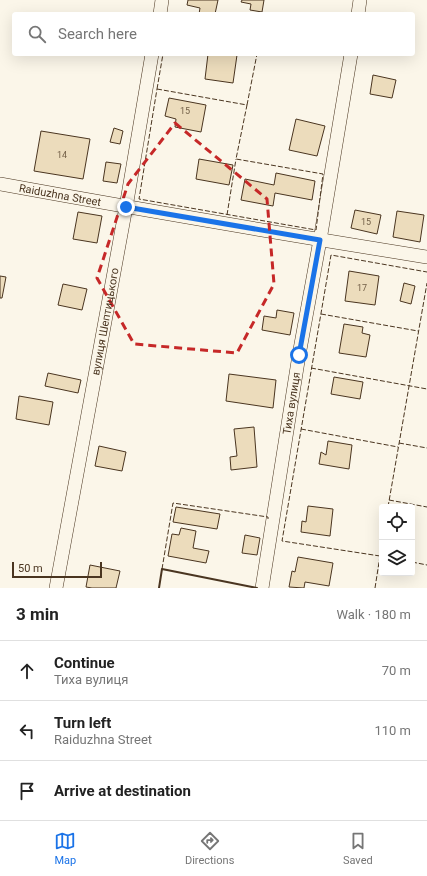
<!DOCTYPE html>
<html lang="en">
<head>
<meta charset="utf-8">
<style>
	:root { --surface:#fff; --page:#f2f2f2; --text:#222; --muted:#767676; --line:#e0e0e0; --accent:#1a73e8 }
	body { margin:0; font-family:Roboto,sans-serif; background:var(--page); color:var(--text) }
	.controls { position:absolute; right:12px; bottom:12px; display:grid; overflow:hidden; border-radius:4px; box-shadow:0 4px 16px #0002 }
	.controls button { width:36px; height:36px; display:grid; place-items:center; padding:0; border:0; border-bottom:1px solid var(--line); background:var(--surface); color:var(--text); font:20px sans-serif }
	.scale { position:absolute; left:12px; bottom:10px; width:90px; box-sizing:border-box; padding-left:4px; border:2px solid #4a3520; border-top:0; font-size:11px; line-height:14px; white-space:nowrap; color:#4a3520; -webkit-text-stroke:3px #fbf6e9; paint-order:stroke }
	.stop { position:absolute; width:12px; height:12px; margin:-9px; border:3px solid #1a73e8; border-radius:50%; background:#fff }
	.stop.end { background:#1a73e8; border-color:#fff; box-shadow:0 1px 4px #0008 }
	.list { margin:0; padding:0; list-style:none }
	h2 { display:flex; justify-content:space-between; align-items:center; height:52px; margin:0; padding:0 16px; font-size:17px }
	h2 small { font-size:13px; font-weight:400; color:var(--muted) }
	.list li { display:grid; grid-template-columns:26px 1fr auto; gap:12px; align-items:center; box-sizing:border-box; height:60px; padding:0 16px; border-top:1px solid var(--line) }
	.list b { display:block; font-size:15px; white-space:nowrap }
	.list p { margin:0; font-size:13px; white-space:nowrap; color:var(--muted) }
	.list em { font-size:13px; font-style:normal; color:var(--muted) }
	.icon { flex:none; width:22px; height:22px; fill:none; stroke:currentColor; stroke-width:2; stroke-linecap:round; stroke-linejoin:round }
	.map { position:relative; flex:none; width:427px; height:588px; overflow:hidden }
	.search { position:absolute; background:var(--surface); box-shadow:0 4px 16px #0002; left:12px; right:12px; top:12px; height:44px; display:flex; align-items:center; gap:10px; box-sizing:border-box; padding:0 14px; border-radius:4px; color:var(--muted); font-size:15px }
	.sheet { height:232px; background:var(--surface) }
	nav { display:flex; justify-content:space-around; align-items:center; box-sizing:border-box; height:56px; border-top:1px solid var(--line); background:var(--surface); font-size:11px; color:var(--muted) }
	nav a { display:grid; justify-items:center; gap:2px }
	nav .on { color:var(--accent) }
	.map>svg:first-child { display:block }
	.building { fill:#ecdcbc; stroke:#4a3520 }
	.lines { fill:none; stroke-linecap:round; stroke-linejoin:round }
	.minor-casing { stroke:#4a3520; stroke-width:14 }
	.minor { stroke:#fbf6e9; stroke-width:13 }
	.fence { stroke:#4a3520; stroke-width:1; stroke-dasharray:5 2; stroke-linecap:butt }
	.wall { stroke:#4a3520; stroke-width:2 }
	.route { stroke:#1a73e8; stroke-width:5 }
	.marked { fill:none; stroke:#c62828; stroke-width:3; stroke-dasharray:8 5; stroke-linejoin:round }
	.labels { text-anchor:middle; stroke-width:3; stroke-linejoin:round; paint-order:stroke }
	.number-label { font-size:9px; fill:#725f47 }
	.street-label { font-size:11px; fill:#4a3520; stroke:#fbf6e9 }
</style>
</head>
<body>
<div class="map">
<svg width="427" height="588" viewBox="0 0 427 588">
	<rect width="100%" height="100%" fill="#fbf6e9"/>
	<g class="building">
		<polygon points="188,0 218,0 215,14 199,14 200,8 187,5"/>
		<polygon points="242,0 264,0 262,12 250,10 251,4 241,2"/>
		<polygon points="208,54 228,54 237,55 233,83 205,79"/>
		<polygon points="373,75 396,80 392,98 370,94"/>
		<polygon points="169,98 206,105 201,132 175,127 176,119 165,116"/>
		<polygon points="296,119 325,126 317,156 289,150"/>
		<polygon points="114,128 123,131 120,144 110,142"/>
		<polygon points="41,131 90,139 83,179 34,171"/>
		<polygon points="199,159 233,165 229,185 196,179"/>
		<polygon points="106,162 121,164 117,183 103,181"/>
		<polygon points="276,173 315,181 312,200 275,193 273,206 241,200 245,179 274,185"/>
		<polygon points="355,210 381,215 377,234 351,228"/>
		<polygon points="397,211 424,215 420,242 393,237"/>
		<polygon points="78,212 102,216 97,243 73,239"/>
		<polygon points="349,271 379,276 375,305 345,301"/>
		<polygon points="0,276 6,277 2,298 0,298"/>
		<polygon points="404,283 415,286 411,304 400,301"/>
		<polygon points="63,284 87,289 82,310 58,305"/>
		<polygon points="277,310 294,313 290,335 262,330 264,316 276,318"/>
		<polygon points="344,324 363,327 362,333 370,335 366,357 339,353"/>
		<polygon points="48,373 81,380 78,393 45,386"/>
		<polygon points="229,374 276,380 273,408 226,401"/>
		<polygon points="334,377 363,382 360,399 331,394"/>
		<polygon points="19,396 53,402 49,425 16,419"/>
		<polygon points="254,427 257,467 231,470 230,457 237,456 234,429"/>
		<polygon points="328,441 352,445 349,469 319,464 321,452 326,455"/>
		<polygon points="99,446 126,452 122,471 95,466"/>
		<polygon points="308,506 333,509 330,536 301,532 302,521 306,522"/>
		<polygon points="176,507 220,514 217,529 173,522"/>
		<polygon points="181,528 196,531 193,548 209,551 206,563 168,556 172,534 179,535"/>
		<polygon points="245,535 260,538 257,555 242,553"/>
		<polygon points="298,557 333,563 329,586 305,582 304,588 289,587 292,571 295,572"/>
		<polygon points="90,565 120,571 116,588 92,588 86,587"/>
	</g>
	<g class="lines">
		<defs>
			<g id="minor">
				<polyline points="160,14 162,0"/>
				<polyline points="358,14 360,0"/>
				<path id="s1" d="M0,184C142,210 284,234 427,257"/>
				<path id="s2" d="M56,588L126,207L152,54"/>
				<path id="s3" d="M262,588L299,355L320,240L351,54"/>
			</g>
		</defs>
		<use href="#minor" class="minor-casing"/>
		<use href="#minor" class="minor"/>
		<g class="fence">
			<polygon points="157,89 247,105 236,159 323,174 316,230 139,199"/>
			<polyline points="157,89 163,54"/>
			<polyline points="247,105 257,54"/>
			<polyline points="227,215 236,159"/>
			<polyline points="321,314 418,331"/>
			<polyline points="311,368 427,389"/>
			<polyline points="301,429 398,447"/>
			<polyline points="399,443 427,448"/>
			<polyline points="389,500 427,507"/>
			<polyline points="388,507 427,283"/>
			<polyline points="382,542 380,556 282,541 331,255 427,272"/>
			<polyline points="412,562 427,565"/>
			<polyline points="162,569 173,503 268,517 268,519"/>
			<polyline points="375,588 380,556 382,556"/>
		</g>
		<polyline class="wall" points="159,588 162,569 257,588"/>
	</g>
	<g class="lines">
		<polyline class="route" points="126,207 320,240 299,355"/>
	</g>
	<path class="marked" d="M175,123L267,199L274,284L237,353L134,344L97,278L128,184Z"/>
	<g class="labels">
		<g class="number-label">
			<text x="185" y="114">15</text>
			<text x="62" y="158">14</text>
			<text x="366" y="225">15</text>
			<text x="362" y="291">17</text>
		</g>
		<g class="street-label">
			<text dy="4" stroke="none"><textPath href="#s1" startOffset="61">Raiduzhna Street</textPath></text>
			<text dy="4" stroke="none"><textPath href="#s2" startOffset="271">вулиця Шептицького</textPath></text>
			<text dy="4" stroke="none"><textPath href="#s3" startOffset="187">Тиха вулиця</textPath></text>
		</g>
	</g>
</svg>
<div class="controls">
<button><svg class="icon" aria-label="locate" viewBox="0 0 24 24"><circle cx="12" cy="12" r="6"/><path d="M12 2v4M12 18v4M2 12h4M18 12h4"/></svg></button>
<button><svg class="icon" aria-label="layers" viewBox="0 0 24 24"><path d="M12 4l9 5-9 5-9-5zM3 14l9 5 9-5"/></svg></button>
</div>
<div class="scale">50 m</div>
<div class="stop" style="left:299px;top:355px"></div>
<div class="stop end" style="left:126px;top:207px"></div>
<div class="search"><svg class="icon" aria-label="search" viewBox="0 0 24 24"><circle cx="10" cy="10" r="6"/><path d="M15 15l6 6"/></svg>Search here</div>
</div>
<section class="sheet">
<h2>3 min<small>Walk · 180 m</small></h2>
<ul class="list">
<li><svg class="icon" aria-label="ahead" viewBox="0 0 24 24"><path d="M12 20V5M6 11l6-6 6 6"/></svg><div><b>Continue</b><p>Тиха вулиця</p></div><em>70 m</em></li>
<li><svg class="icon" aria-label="left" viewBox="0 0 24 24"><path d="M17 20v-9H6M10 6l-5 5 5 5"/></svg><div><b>Turn left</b><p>Raiduzhna Street</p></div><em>110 m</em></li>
<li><svg class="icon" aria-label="arrive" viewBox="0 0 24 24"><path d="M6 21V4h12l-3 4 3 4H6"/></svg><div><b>Arrive at destination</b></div></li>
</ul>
</section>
<nav>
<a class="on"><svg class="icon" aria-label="map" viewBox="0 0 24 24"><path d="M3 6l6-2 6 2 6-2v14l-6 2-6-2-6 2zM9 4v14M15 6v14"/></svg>Map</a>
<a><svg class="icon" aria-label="directions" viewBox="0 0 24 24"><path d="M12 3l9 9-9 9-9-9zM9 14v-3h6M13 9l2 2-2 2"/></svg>Directions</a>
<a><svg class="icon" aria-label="saved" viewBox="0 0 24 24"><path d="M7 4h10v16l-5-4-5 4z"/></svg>Saved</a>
</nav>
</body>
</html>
